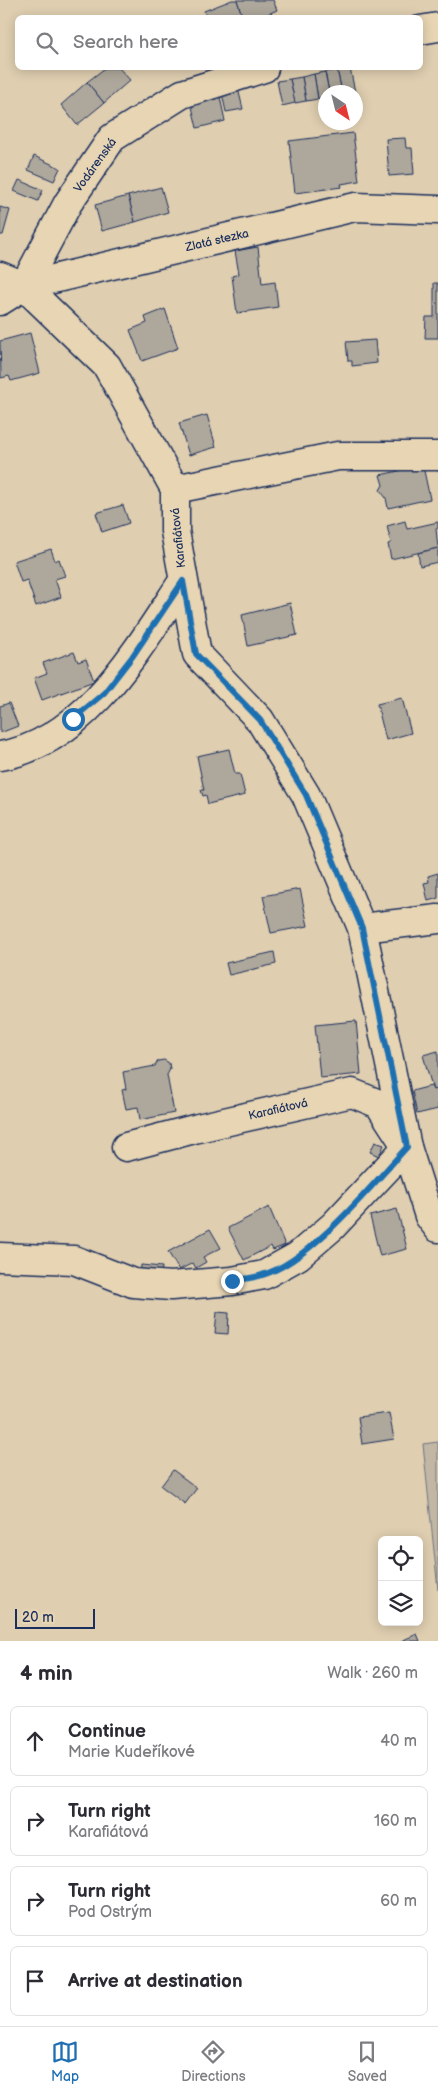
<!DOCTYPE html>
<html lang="en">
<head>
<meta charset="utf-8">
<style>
	:root { --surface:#fff; --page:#f7f7f7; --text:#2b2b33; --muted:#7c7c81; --line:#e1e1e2; --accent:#1f6fb2 }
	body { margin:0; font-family:"Balsamiq Sans",sans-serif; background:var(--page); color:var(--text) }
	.controls { position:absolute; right:15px; bottom:15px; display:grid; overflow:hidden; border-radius:8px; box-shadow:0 2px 12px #0003 }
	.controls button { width:45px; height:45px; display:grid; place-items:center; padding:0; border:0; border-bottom:1px solid var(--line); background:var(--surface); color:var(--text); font:25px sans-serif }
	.compass { position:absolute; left:318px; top:85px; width:45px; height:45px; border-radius:50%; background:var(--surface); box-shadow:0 2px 12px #0003; rotate:145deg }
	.scale { position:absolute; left:15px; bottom:12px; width:80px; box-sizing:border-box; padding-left:5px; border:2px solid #1b2f5e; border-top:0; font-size:14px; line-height:18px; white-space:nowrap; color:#1b2f5e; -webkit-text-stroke:4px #e7d5b3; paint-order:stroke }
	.stop { position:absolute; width:15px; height:15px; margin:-11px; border:4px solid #1f6fb2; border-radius:50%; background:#fff }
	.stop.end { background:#1f6fb2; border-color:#fff; box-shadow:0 1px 5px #0008 }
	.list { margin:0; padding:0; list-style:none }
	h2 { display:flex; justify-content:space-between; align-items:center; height:65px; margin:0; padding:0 20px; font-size:21px }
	h2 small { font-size:16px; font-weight:400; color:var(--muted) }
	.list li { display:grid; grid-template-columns:32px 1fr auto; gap:15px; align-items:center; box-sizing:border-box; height:70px; margin:0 10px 10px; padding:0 10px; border:1px solid var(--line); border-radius:8px }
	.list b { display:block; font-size:19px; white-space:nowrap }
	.list p { margin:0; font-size:16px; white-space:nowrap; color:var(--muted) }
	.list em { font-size:16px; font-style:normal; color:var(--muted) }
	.icon { flex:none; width:28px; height:28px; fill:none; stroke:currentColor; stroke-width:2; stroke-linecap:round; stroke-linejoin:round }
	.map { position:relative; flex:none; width:438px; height:1641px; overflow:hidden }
	.search { position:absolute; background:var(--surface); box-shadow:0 2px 12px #0003; left:15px; right:15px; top:15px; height:55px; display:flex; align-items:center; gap:12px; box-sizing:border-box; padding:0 18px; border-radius:8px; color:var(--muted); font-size:19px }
	.sheet { height:385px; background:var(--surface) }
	nav { display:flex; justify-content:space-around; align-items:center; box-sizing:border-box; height:70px; border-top:1px solid var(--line); background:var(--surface); font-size:14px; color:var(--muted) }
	nav a { display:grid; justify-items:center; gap:2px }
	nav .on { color:var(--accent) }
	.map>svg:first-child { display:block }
	.green { fill:#c2b7a4; stroke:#6e7381 }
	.building { fill:#aea79b; stroke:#1b2f5e }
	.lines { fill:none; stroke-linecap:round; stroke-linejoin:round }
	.street-casing { stroke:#1b2f5e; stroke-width:31 }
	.street { stroke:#e7d5b3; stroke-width:28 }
	.route { stroke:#1f6fb2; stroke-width:6 }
	.labels { text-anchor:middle; stroke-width:5; stroke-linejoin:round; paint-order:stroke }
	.street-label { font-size:12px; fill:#1b2f5e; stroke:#e7d5b3 }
</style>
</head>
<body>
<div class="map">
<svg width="438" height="1641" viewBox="0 0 438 1641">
	<rect width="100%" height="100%" fill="#dfceb0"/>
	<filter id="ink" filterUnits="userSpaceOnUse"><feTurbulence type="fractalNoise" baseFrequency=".02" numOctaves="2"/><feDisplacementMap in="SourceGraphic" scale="10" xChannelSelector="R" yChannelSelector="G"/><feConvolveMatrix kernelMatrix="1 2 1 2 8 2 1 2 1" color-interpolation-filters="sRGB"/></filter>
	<g filter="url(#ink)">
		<polygon class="green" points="438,1442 438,1590 423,1444"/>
		<g class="building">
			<polygon points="232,0 237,0 243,18 207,18 204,11"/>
			<polygon points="237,0 273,0 277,10 259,18 243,18"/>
			<polygon points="105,68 119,68 130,80 104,103 87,82"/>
			<polygon points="350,68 355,92 342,92 337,70"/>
			<polygon points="337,70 342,92 329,92 325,72"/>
			<polygon points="325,72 329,92 326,92 326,97 318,99 314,74"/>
			<polygon points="314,74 318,99 306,101 302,77"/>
			<polygon points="302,77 306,101 295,103 290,79"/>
			<polygon points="290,79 295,103 282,106 277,81"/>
			<polygon points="236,80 243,109 226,112 220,84"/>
			<polygon points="87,82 104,103 77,125 61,105"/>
			<polygon points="219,92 225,121 197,128 190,98"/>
			<polygon points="353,133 359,181 341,184 342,187 295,193 289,141"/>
			<polygon points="405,138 406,148 412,148 414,174 389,176 386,139"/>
			<polygon points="34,156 60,168 54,181 28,170"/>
			<polygon points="19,180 43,190 38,201 14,191"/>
			<polygon points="161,187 168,212 135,222 128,196"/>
			<polygon points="128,196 135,222 102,231 95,205"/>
			<polygon points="0,207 10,210 3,235 0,235"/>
			<polygon points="258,247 262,284 275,282 278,307 237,313 232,276 239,274 235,251"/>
			<polygon points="434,283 438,283 438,338 425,338 426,317 434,317"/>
			<polygon points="165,309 178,348 142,361 130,330 147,323 145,317"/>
			<polygon points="30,333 40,373 11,381 9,376 1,378 0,341"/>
			<polygon points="375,340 377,363 352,366 352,361 348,361 346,342"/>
			<polygon points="207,415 216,447 189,455 179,423"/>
			<polygon points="423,466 430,499 388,508 386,498 380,490 383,485 380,475"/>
			<polygon points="123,505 129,523 102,532 96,513"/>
			<polygon points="405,521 407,529 438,522 438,528 436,529 438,548 391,559 388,544 391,543 387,526"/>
			<polygon points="438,548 438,562 420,566 418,553"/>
			<polygon points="51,549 55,561 59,559 65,576 55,579 61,597 36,606 27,580 21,582 14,561"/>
			<polygon points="290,603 297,635 248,646 242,615"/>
			<polygon points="74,652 78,662 86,659 94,681 42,700 34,678 47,673 43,663"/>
			<polygon points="402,698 411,733 386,740 377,704"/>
			<polygon points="9,703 18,726 0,733 0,706"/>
			<polygon points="229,749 235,774 240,774 245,795 208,804 206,795 203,796 201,790 204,790 197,756"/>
			<polygon points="438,873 438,898 428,901 424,883 429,882 428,876"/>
			<polygon points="300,889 308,926 271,933 263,896"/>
			<polygon points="274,952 276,964 229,975 226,963"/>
			<polygon points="356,1021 361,1074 320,1078 315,1025"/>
			<polygon points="438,1051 438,1089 433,1090 423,1055"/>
			<polygon points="164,1060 169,1063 170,1069 167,1075 174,1113 140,1120 138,1107 126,1109 122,1090 126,1089 123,1072 155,1066 158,1061"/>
			<polygon points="431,1086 433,1090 438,1089 438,1109 417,1114 412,1091"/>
			<polygon points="375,1142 384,1145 379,1156 370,1152"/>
			<polygon points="269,1207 285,1245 273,1250 271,1246 244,1260 228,1228"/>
			<polygon points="397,1209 407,1249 380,1256 370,1216"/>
			<polygon points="210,1229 221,1248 203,1257 206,1262 196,1268 193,1263 179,1270 168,1252"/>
			<polygon points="141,1265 162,1267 160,1283 140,1280"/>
			<polygon points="217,1312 229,1313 228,1334 215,1333"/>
			<polygon points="389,1413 394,1439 362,1444 358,1417"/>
			<polygon points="173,1470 197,1488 185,1504 161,1486"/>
			<polygon points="417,1634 420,1641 401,1641"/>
		</g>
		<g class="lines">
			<defs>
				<g id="street">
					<polyline points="420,30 438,27"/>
					<polyline points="0,276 24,286 355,207 438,210"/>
					<polyline points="24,286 107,366 175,489 175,531 197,654 260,720 306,795 362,928 407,1147 429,1216 438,1228"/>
					<polyline points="0,301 24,286 68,203 112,138 182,94 264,68"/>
					<polyline points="175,489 338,456 438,456"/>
					<path d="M0,756C85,743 139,647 183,581"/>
					<polyline points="362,928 438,919"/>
					<polyline points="0,1257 74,1260 133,1283 171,1286 232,1281 264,1275 298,1256 333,1226 407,1147 379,1104 352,1093 198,1128 126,1147"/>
				</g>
			</defs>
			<use href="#street" class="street-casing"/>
			<use href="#street" class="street"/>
		</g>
	</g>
	<g class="lines" filter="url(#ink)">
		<path class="route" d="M73,719L104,693L132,657L183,581L196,654L260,720L306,795L362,928L407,1147C373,1184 310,1262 262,1275C253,1278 242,1279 232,1281"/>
	</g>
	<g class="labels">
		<g class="street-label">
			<text transform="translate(95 165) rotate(-54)" y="4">Vodárenská</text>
			<text transform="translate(217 240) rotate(-13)" y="4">Zlatá stezka</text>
			<text transform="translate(178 538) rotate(-96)" y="4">Karafiátová</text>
			<text transform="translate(278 1109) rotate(-13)" y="4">Karafiátová</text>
		</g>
	</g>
</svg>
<div class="controls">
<button><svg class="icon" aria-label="locate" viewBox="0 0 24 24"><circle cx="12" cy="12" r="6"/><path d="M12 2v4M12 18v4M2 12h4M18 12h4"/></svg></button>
<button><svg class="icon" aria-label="layers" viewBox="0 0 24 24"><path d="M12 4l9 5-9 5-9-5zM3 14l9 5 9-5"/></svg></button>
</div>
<svg class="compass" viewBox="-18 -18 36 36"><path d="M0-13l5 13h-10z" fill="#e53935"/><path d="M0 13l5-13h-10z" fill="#7c7c81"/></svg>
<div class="scale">20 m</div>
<div class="stop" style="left:73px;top:719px"></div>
<div class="stop end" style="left:232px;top:1281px"></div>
<div class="search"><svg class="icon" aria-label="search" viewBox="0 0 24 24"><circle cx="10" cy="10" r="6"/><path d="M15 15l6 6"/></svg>Search here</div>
</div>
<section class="sheet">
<h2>4 min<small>Walk · 260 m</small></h2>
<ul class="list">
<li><svg class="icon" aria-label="ahead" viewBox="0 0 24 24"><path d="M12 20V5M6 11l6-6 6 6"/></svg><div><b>Continue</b><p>Marie Kudeříkové</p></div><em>40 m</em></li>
<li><svg class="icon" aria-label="right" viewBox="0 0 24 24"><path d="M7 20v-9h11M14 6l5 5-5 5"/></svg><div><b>Turn right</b><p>Karafiátová</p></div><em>160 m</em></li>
<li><svg class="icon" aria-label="right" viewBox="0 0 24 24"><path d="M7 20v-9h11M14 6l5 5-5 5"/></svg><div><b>Turn right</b><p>Pod Ostrým</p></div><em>60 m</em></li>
<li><svg class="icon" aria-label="arrive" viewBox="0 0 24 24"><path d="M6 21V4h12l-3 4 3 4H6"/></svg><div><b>Arrive at destination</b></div></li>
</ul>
</section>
<nav>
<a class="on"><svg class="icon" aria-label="map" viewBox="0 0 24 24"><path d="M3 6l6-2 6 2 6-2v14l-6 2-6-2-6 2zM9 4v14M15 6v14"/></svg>Map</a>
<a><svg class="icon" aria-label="directions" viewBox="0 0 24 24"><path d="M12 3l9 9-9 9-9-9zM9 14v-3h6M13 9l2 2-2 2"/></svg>Directions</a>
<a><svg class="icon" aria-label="saved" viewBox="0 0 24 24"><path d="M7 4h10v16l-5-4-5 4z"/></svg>Saved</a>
</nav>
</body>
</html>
